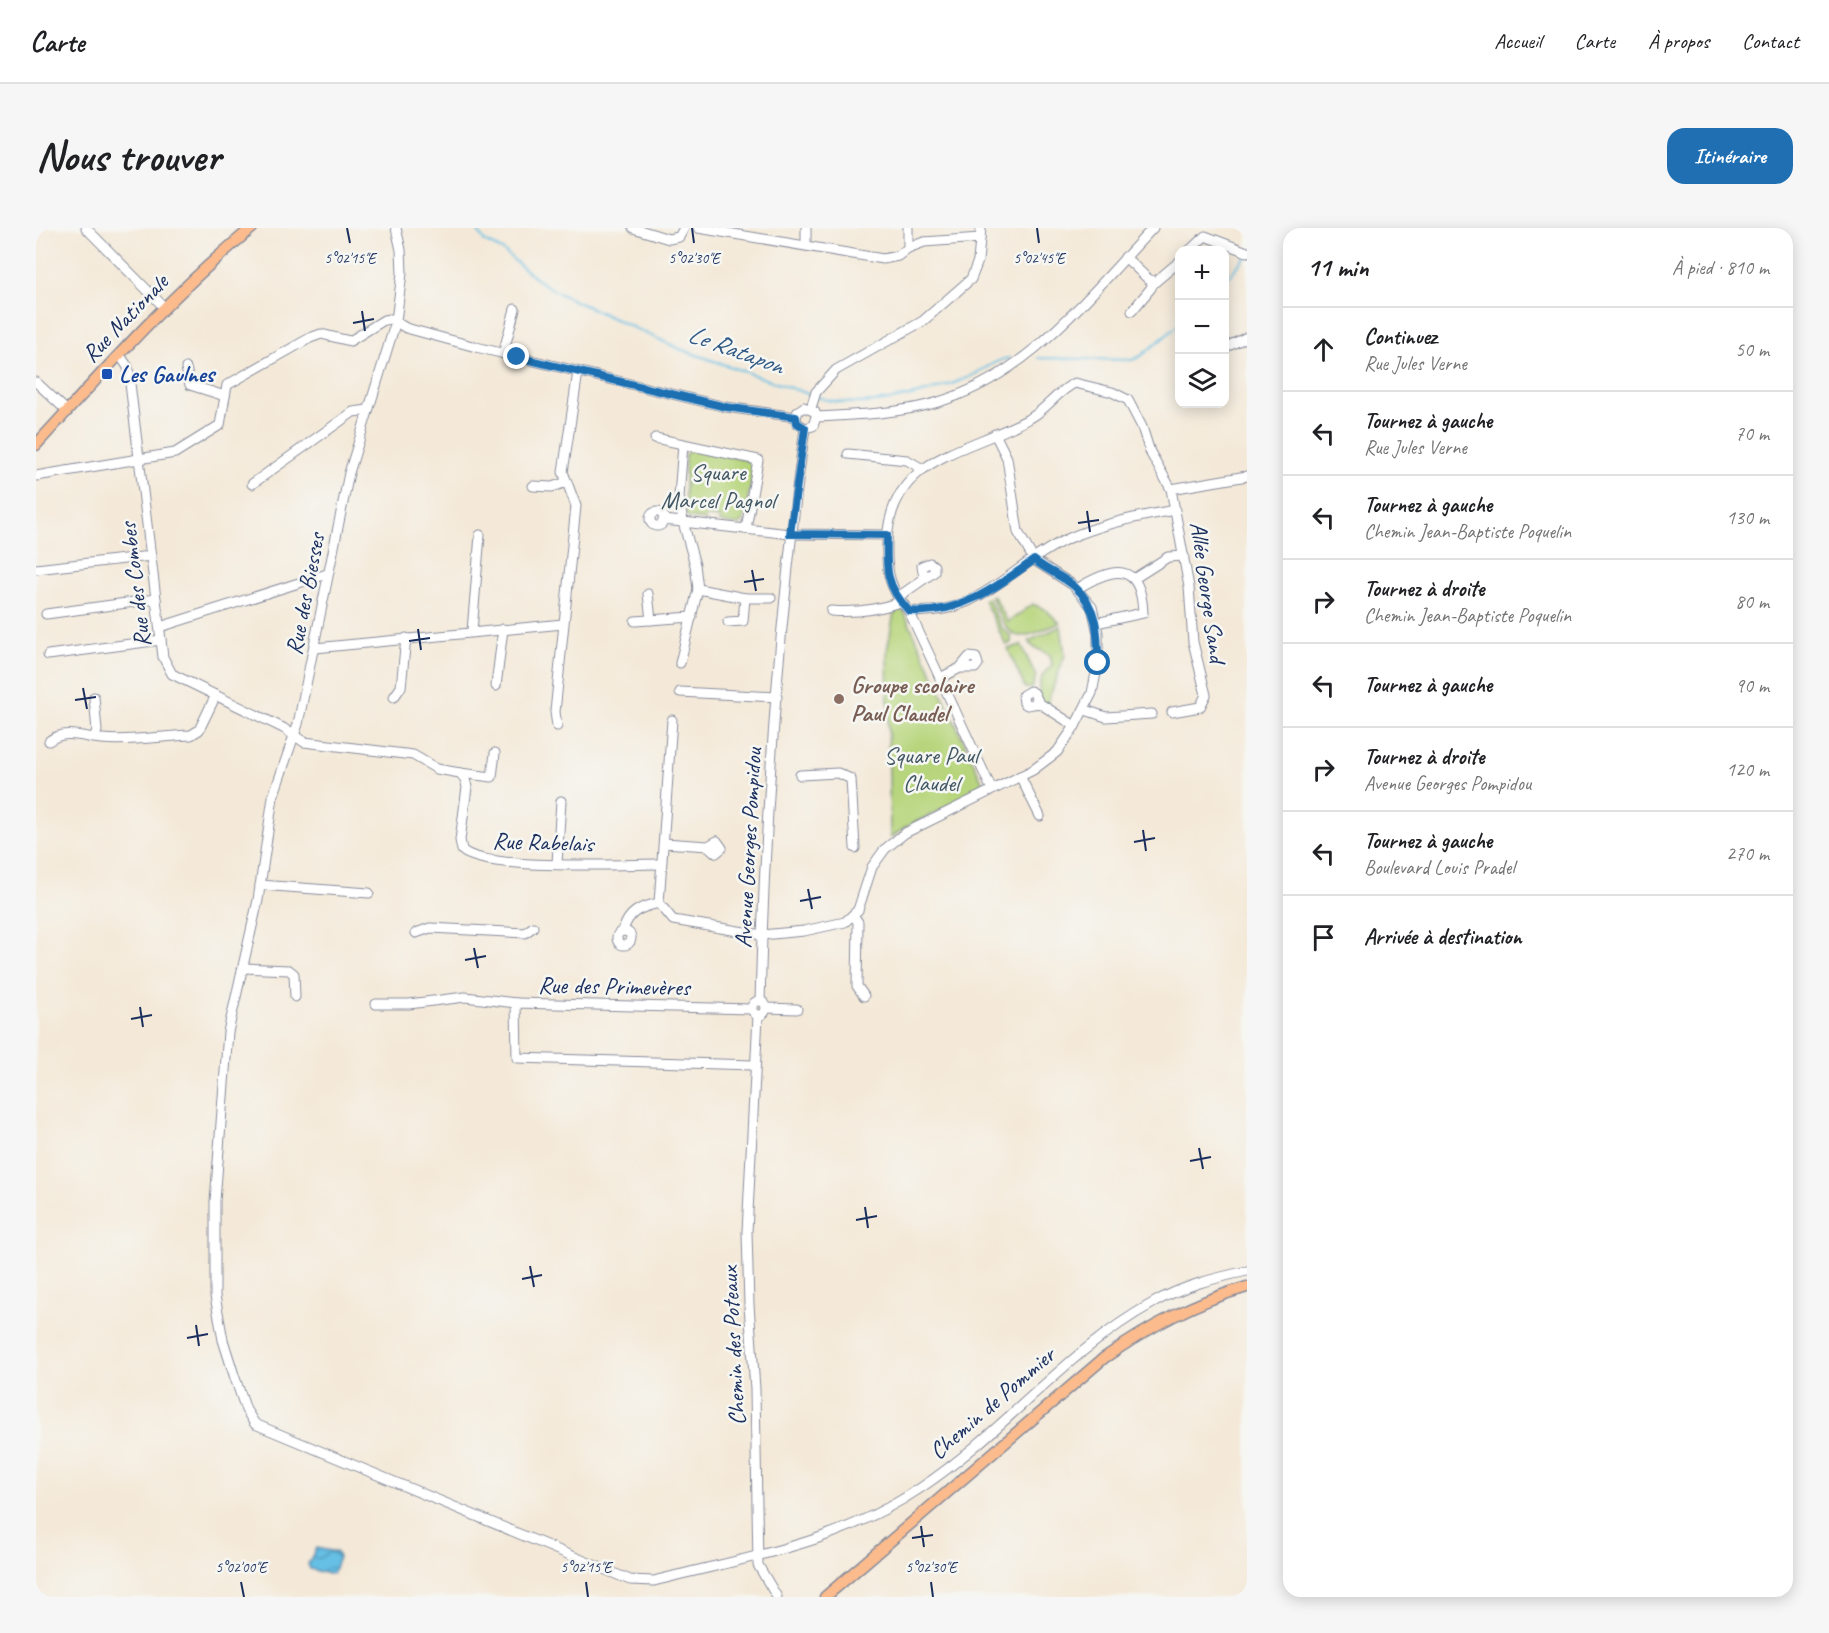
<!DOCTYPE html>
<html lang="fr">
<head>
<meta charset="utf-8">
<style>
	:root { --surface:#fff; --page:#f6f6f6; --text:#202124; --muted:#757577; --line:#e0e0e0; --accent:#1f6fb2 }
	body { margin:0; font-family:Caveat,sans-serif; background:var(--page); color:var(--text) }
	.controls { position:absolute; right:18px; top:18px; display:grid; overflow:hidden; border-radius:12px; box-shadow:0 3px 15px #0003 }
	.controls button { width:54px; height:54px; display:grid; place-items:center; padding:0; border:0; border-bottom:2px solid var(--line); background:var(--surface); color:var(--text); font:30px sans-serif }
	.stop { position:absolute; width:18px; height:18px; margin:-14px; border:4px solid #1f6fb2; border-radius:50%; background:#fff }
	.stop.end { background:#1f6fb2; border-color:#fff; box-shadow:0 2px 6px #0008 }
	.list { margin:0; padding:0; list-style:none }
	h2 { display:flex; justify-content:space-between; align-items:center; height:78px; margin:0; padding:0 24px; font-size:26px }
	h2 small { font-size:20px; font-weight:400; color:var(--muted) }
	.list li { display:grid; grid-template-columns:39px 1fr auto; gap:18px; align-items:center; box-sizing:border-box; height:84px; padding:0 24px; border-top:2px solid var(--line) }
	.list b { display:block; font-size:22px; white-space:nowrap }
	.list p { margin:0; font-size:20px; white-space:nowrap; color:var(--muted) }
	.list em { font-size:20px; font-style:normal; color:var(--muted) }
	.icon { flex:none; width:33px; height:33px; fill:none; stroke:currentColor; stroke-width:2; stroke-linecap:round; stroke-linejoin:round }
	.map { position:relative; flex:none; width:1211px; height:1369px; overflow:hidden; border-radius:18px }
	header { display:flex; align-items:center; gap:36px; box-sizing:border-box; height:84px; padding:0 30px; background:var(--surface); border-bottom:2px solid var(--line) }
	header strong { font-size:28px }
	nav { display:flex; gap:33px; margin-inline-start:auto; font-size:21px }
	.intro { display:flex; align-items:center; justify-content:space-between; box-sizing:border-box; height:144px; padding:0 36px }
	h1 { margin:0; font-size:42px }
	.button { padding:15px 27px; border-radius:18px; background:var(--accent); color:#fff; font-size:21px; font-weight:700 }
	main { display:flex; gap:36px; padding:0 36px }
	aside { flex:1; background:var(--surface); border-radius:18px; box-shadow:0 3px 15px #0003 }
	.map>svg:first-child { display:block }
	.green { fill:#b7d57b; stroke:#69826c; stroke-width:1.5 }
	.water { fill:url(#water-waves); stroke:#4077a1; stroke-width:1.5 }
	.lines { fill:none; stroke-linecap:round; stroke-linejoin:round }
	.stream { stroke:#66bfe4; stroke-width:2 }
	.minor-casing { stroke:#888c9b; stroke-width:11 }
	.major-casing { stroke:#888c9b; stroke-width:13 }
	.minor { stroke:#fff; stroke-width:9 }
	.major { stroke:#fbbb8d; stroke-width:10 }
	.route { stroke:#1f6fb2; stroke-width:8 }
	.ticks { fill:none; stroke:#1b2f5e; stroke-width:2 }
	.transit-dot { fill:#1a4fb4; stroke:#f6f6f2; stroke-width:2 }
	.education-dot { fill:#8d6e63; stroke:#f6f6f2; stroke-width:2 }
	.labels { text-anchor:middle; stroke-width:5; stroke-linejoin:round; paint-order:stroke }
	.street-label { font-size:24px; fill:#1b2f5e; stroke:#f6f6f2 }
	.transit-label { font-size:24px; font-weight:bold; fill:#164399; stroke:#f6f6f2; text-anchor:start }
	.park-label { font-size:24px; fill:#425865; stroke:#f6f6f2 }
	.education-label { font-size:24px; font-weight:bold; fill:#785e54; stroke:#f6f6f2; text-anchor:start }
	.water-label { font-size:26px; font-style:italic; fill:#325a86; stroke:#f6f6f2 }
	.ticks-label { font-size:15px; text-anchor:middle; fill:#1b2f5e; stroke:#f6f6f2; stroke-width:5; stroke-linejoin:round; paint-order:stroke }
</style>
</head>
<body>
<header>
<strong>Carte</strong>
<nav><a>Accueil</a><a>Carte</a><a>À propos</a><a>Contact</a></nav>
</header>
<div class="intro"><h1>Nous trouver</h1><a class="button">Itinéraire</a></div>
<main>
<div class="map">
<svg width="1211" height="1369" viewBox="0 0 1211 1369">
	<defs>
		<pattern id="water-waves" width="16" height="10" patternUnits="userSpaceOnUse" patternTransform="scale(1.5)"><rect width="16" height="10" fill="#66bfe4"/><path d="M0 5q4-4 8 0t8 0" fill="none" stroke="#539cbc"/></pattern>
	</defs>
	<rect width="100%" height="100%" fill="#f6f6f2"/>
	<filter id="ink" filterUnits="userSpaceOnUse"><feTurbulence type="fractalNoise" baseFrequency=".0167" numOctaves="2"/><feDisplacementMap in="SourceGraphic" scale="12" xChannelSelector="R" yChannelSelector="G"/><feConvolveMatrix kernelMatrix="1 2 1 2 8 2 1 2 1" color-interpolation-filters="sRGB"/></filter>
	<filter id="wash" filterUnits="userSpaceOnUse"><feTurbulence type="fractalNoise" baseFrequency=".008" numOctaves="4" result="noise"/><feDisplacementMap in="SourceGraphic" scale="24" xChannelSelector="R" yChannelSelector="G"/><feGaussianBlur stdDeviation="1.35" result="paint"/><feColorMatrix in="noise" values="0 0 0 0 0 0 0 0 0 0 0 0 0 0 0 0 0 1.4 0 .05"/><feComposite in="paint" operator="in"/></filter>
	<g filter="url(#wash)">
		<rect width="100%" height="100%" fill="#f4e9d8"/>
		<g class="green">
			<polygon points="657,221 715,233 718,242 707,294 702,297 684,294 684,290 670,288 669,292 653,290 649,286 649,226"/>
			<path d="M957,367L972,394L997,376L1010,382L1024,395C976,415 976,416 955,368Z"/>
			<polygon points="952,370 965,399 975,409 975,415 970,417 948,372"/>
			<polygon points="859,379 865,380 869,386 947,555 945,564 875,596 854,610 851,423"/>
			<path d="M1025,398L1029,427L1011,476L1005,474C1001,458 1003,448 1016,437L1014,427L996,418L993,413Z"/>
			<polygon points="985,417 1000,448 996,460 989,460 972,421"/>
		</g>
		<polygon class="water" points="280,1320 300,1324 303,1329 297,1345 292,1346 274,1341 272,1336"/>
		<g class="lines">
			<g class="stream">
				<polyline points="440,0 448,13 466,22 500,51 524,66 644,121 775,167"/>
				<polyline points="1188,54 1211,27"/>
				<polyline points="1002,130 1096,132 1105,128 1144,96"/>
				<path d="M781,169C824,184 890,167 931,150C945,144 958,132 973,130"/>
			</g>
		</g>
	</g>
	<g filter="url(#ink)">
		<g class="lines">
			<defs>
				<g id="minor">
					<polyline points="50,0 128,79"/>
					<path d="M360,0L365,22L366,45L360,93L313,245L262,496L237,569L222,672L192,804L179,973V1068L187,1112L198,1147L210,1182L219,1196L594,1352L618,1353C715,1328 800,1317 886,1259C968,1204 1030,1123 1117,1075C1146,1058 1179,1050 1211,1043"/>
					<polyline points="597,0 633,11 643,9 648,0"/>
					<polyline points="662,0 847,31 862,28 872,20 888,14 944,10"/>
					<polyline points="770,0 770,17"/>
					<polyline points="872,0 872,20"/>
					<polyline points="1154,22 1169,8 1211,24"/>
					<polyline points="1089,29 1112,51 1119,54 1144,33"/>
					<polyline points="1096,83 1115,60 1117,54"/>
					<polyline points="1188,120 1211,109"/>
					<path d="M83,126L92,139L127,429L136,446L247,500L268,514L377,527L401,541L424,545L429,551L431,559L424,612L426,622C447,643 589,636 624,636"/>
					<polyline points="467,126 479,81"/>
					<polyline points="150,140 154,157 189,168"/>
					<polyline points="0,154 31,183"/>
					<polyline points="775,180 780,164 800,142 887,93 935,51 942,33 945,0"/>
					<polyline points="760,189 761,195 769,200 777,198 780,189"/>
					<polyline points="760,189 762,183 768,179 779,184"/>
					<path d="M780,189C820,187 860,186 899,175C992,149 1052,68 1117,0"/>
					<polyline points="619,210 647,216"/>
					<polyline points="812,226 871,232 885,240"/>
					<polyline points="0,248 139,225 184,197 191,157 274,110 285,106 314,113 348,92 355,91 370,100 440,119 690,179 760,189"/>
					<polyline points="216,256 317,184 332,182"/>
					<polyline points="497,258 516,259 531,254"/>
					<polyline points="1135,261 1211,248"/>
					<circle cx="621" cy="291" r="7"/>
					<polyline points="627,292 647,294 643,269 647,216 722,232 710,301"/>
					<polyline points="0,341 115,328"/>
					<polyline points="1099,350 1132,329 1148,328"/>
					<polyline points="662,361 709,370 707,393 692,394"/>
					<path d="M1041,361C1076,339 1105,332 1107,385L1060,395"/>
					<polyline points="612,366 615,392"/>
					<polyline points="862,369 898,344 898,338 894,335 886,338 888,349"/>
					<polyline points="709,370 735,370"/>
					<path d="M795,383C820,385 841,382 864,374"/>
					<polyline points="873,383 956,562"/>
					<polyline points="10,386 120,371"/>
					<polyline points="599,393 656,389"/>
					<polyline points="124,399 291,346"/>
					<polyline points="436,403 444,307"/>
					<polyline points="279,420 527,396"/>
					<polyline points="12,427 125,412"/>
					<polyline points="644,435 662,361 659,337 647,294 754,306 851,307"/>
					<polyline points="904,450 924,440 939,440 942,436 940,430 933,429 924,440"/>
					<polyline points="460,458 467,401"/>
					<polyline points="644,464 741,469"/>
					<polyline points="58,469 61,503 58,509"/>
					<polyline points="358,469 365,459 370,410"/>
					<polyline points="1003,475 991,477 988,475 987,467 994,463 998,465 1003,475 1039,498"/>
					<polyline points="1049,482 1070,489 1116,486"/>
					<path d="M1136,484L1164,479L1170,467L1157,414L1153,359L1135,261L1114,224L1106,199L1092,172L1076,164L1039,155C1023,162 1011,180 996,189C934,225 853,226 851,316C850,345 854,362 873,383C943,389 973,339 1029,312C1064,296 1102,288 1140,282"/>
					<polyline points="636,492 623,675 637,692 726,707 768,703 809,694 822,682 836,639 849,621 869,605 997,542 1021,524 1039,498 1056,465 1062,435 1062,405 1056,379 1037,357 998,332 982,304 971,230 959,206"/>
					<polyline points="521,498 519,484 540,278 527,244 542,144"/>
					<path d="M13,513C29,500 49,510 66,511C95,514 126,508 155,507L163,502L180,467"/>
					<polyline points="424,545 456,549 459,525"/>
					<polyline points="764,547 802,545 815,551 819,620"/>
					<polyline points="984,548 1004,588"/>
					<polyline points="628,615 672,618 680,625 686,620 681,613 672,618"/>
					<polyline points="521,635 525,573"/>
					<polyline points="224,657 333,665"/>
					<polyline points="817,687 822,694 821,758 828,768"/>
					<path d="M587,703C592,684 604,679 623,675"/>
					<circle cx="588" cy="710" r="7"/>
					<polyline points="380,705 394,700 489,705 497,699"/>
					<polyline points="207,740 253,742 258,746 259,769"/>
					<circle cx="723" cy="780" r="7"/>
					<path d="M724,773C729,582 743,389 769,200"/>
					<polyline points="340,776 373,776 429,769 480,775"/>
					<polyline points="730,780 761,781"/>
					<polyline points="715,781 480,775 481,830 717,837"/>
					<polyline points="722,788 711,1004 713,1077 719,1161 722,1337 741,1369"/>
				</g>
				<g id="major">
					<path d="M0,217C69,142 136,65 216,0"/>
					<path d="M789,1369L1068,1130C1113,1099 1158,1074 1211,1059"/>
				</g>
			</defs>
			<use href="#minor" class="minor-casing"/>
			<use href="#major" class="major-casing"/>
			<use href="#minor" class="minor"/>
			<use href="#major" class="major"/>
		</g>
	</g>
	<g class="lines" filter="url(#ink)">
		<path class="route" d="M481,129L690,179L760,189L761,195L769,200L754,306L851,307C850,341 849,357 873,383C923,387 960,360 998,332C1010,342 1026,348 1038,358C1062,379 1062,405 1062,435"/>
	</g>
	<path class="ticks" d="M311,0L314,15M656,0L658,15M1001,0L1003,15M326,83L329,103M317,95L338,91M1051,283L1054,304M1042,295L1063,292M716,342L720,363M708,354L728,351M382,401L385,422M373,413L394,410M47,460L51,481M39,472L60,469M1107,602L1110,623M1098,614L1119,610M772,661L776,681M764,673L785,669M438,720L442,740M429,732L450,728M104,779L107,799M95,791L116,787M1163,920L1167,941M1154,933L1175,929M829,979L832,1000M820,992L841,988M494,1038L498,1059M486,1051L506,1047M160,1097L163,1118M151,1110L172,1106M885,1298L888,1319M876,1310L897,1307M205,1354L208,1369M550,1354L552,1369M895,1354L897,1369"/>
	<rect class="transit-dot" x="65" y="140" width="12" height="12" rx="3"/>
	<circle class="education-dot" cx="803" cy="471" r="6"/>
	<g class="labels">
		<g class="street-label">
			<text transform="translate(89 90) rotate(-46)" y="8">Rue Nationale</text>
			<text transform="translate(99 357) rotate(-97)" y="8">Rue des Combes</text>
			<text transform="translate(1172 364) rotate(82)" y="8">Allée George Sand</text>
			<text transform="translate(269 366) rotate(-79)" y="8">Rue des Biesses</text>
			<text transform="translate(507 614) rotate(2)" y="8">Rue Rabelais</text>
			<text transform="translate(712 620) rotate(-87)" y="8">Avenue Georges Pompidou</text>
			<text transform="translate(578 758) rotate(1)" y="8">Rue des Primevères</text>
			<text transform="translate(697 1118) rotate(-93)" y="8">Chemin des Poteaux</text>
			<text transform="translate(956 1175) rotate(-41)" y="8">Chemin de Pommier</text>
		</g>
		<g class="transit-label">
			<text x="83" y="154">Les Gaulnes</text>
		</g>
		<g class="park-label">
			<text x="682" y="252">Square<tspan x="682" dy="28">Marcel Pagnol</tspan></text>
			<text x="895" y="535">Square Paul<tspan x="895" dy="28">Claudel</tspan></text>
		</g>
		<g class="education-label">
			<text x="815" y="465">Groupe scolaire<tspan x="815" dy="28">Paul Claudel</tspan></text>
		</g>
		<g class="water-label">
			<text transform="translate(700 121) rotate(20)" y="9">Le Ratapon</text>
		</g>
	</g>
	<g class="ticks-label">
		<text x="314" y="35">5°02'15"E</text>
		<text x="658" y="35">5°02'30"E</text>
		<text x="1003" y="35">5°02'45"E</text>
		<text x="205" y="1344">5°02'00"E</text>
		<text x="550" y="1344">5°02'15"E</text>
		<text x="895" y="1344">5°02'30"E</text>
	</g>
</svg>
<div class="controls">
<button>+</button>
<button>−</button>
<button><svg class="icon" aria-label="layers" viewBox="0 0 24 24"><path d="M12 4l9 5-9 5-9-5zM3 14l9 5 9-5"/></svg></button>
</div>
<div class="stop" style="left:1062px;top:435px"></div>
<div class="stop end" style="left:481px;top:129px"></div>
</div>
<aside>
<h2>11 min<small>À pied · 810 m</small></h2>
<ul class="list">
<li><svg class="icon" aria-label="ahead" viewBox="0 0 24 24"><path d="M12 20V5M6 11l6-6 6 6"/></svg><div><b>Continuez</b><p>Rue Jules Verne</p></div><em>50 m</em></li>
<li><svg class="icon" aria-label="left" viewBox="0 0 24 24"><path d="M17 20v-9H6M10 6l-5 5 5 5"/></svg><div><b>Tournez à gauche</b><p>Rue Jules Verne</p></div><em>70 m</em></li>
<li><svg class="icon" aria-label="left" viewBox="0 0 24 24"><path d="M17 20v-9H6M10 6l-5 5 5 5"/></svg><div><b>Tournez à gauche</b><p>Chemin Jean-Baptiste Poquelin</p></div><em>130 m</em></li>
<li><svg class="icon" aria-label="right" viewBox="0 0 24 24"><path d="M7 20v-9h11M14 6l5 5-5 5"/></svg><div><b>Tournez à droite</b><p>Chemin Jean-Baptiste Poquelin</p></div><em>80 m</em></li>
<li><svg class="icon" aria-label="left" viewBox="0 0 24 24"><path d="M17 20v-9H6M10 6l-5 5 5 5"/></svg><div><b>Tournez à gauche</b></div><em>90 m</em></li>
<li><svg class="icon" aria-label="right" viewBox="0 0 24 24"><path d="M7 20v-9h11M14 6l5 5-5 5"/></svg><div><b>Tournez à droite</b><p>Avenue Georges Pompidou</p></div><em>120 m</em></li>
<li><svg class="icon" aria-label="left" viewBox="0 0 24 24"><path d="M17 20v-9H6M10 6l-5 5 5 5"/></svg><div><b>Tournez à gauche</b><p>Boulevard Louis Pradel</p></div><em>270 m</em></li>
<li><svg class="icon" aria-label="arrive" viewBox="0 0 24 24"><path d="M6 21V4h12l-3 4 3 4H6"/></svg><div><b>Arrivée à destination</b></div></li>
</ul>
</aside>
</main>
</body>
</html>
